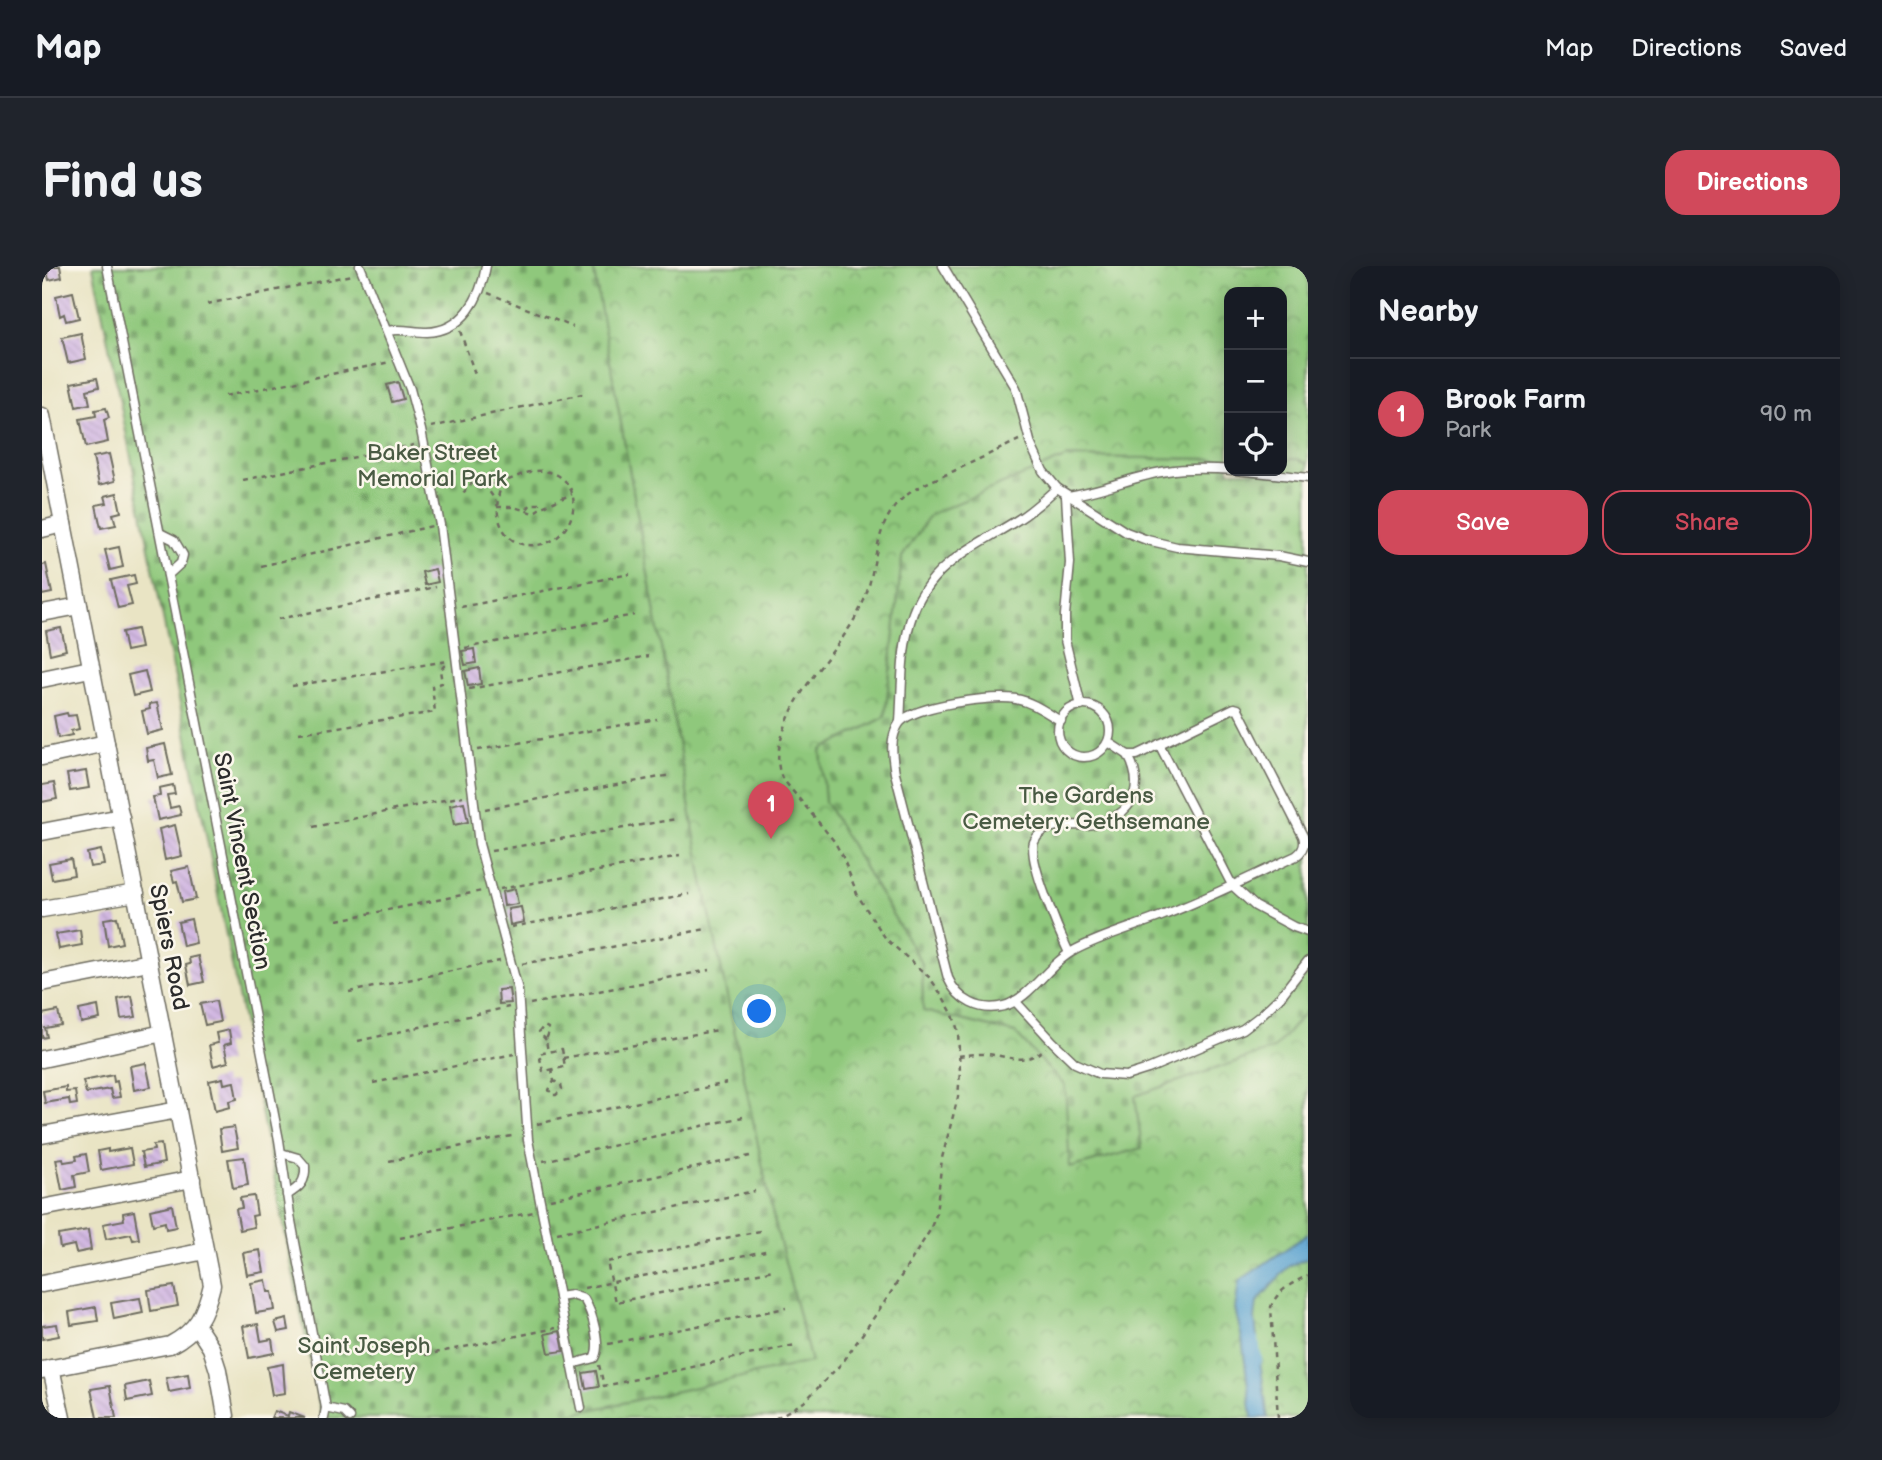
<!DOCTYPE html>
<html lang="en">
<head>
<meta charset="utf-8">
<style>
	:root { --surface:#171b24; --page:#20242c; --text:#f1f3f6; --muted:#9ea1a6; --line:#363941; --accent:#d1495b }
	body { margin:0; font-family:"Balsamiq Sans",sans-serif; background:var(--page); color:var(--text) }
	.controls { position:absolute; right:21px; top:21px; display:grid; overflow:hidden; border-radius:14px; box-shadow:0 4px 18px #0003 }
	.controls button { width:63px; height:63px; display:grid; place-items:center; padding:0; border:0; border-bottom:2px solid var(--line); background:var(--surface); color:var(--text); font:35px sans-serif }
	.you { position:absolute; left:718px; top:746px; width:24px; height:24px; margin:-18px; border:5px solid #fff; border-radius:50%; background:#1a73e8; box-shadow:0 0 0 10px #1a73e833 }
	.badge { display:grid; place-items:center; width:46px; height:46px; border-radius:50%; background:var(--accent); color:#fff; font-size:23px; font-weight:700 }
	.pin { position:absolute; translate:-50% -58px; filter:drop-shadow(0 2px 4px #0008) }
	.pin::after { content:''; position:absolute; top:37px; width:24px; height:21px; background:inherit; clip-path:polygon(0 0,100% 0,50% 100%) }
	.list { margin:0; padding:0; list-style:none }
	h2 { display:flex; justify-content:space-between; align-items:center; height:91px; margin:0; padding:0 28px; font-size:30px }
	h2 small { font-size:23px; font-weight:400; color:var(--muted) }
	.list li { display:grid; grid-template-columns:46px 1fr auto; gap:21px; align-items:center; box-sizing:border-box; height:112px; padding:0 28px; border-top:2px solid var(--line) }
	.list b { display:block; font-size:26px; white-space:nowrap }
	.list p { margin:0; font-size:23px; white-space:nowrap; color:var(--muted) }
	.list em { font-size:23px; font-style:normal; color:var(--muted) }
	.actions { display:flex; gap:14px; padding:21px 28px }
	.actions a { flex:1; padding:16px 0; border:2px solid var(--accent); border-radius:21px; text-align:center; font-size:24px; color:var(--accent) }
	.actions .main { background:var(--accent); color:#fff }
	.icon { flex:none; width:38px; height:38px; fill:none; stroke:currentColor; stroke-width:2; stroke-linecap:round; stroke-linejoin:round }
	.map { position:relative; flex:none; width:1266px; height:1152px; overflow:hidden; border-radius:21px }
	header { display:flex; align-items:center; gap:42px; box-sizing:border-box; height:98px; padding:0 35px; background:var(--surface); border-bottom:2px solid var(--line) }
	header strong { font-size:33px }
	nav { display:flex; gap:38px; margin-inline-start:auto; font-size:24px }
	.intro { display:flex; align-items:center; justify-content:space-between; box-sizing:border-box; height:168px; padding:0 42px }
	h1 { margin:0; font-size:49px }
	.button { padding:18px 32px; border-radius:21px; background:var(--accent); color:#fff; font-size:24px; font-weight:700 }
	main { display:flex; gap:42px; padding:0 42px }
	aside { flex:1; background:var(--surface); border-radius:21px; box-shadow:0 4px 18px #0003 }
	.map>svg:first-child { display:block }
	.cemetery { fill:url(#cemetery-stones); stroke:#5d7a54; stroke-width:2 }
	.park { fill:url(#park-crowns); stroke:#5d7a54; stroke-width:2 }
	.water { fill:#58a1cf; stroke:#42667d; stroke-width:2 }
	.lines { fill:none; stroke-linecap:round; stroke-linejoin:round }
	.stream { stroke:#58a1cf; stroke-width:4.5 }
	.building { fill:url(#building-back-hatch) }
	.lane-casing { stroke:#6e6c61; stroke-width:11 }
	.street-casing { stroke:#6e6c61; stroke-width:19 }
	.path { stroke:#6e6c61; stroke-width:2.5; stroke-dasharray:5 5; stroke-linecap:butt }
	.lane { stroke:#fff; stroke-width:8 }
	.street { stroke:#fff; stroke-width:16 }
	.labels { text-anchor:middle; stroke-width:5; stroke-linejoin:round; paint-order:stroke }
	.park-label { font-size:23px; fill:#495a43; stroke:#fbf7ec }
	.street-label { font-size:23px; fill:#2b2b2b; stroke:#fbf7ec }
</style>
</head>
<body>
<header>
<strong>Map</strong>
<nav><a>Map</a><a>Directions</a><a>Saved</a></nav>
</header>
<div class="intro"><h1>Find us</h1><a class="button">Directions</a></div>
<main>
<div class="map">
<svg width="1266" height="1152" viewBox="0 0 1266 1152">
	<defs>
		<pattern id="cemetery-stones" width="16" height="16" patternUnits="userSpaceOnUse" patternTransform="scale(1.75)"><rect width="16" height="16" fill="#8fc87c"/><path d="M2 7V4a2 2 0 0 1 4 0v3zM10 15v-3a2 2 0 0 1 4 0v3z" fill="#75a366"/></pattern>
		<pattern id="park-crowns" width="20" height="18" patternUnits="userSpaceOnUse" patternTransform="scale(1.75)"><rect width="20" height="18" fill="#8fc87c"/><path d="M2 6a3 3 0 1 1 6 0M12 15a3 3 0 1 1 6 0" fill="none" stroke="#75a366"/></pattern>
		<pattern id="building-back-hatch" width="6" height="6" patternUnits="userSpaceOnUse" patternTransform="scale(1.75)"><rect width="6" height="6" fill="#d2b8e2"/><path d="M-1 5l2 2M0 0l6 6M5-1l2 2" fill="none" stroke="#b49ec2"/></pattern>
	</defs>
	<rect width="100%" height="100%" fill="#fbf7ec"/>
	<filter id="ink" filterUnits="userSpaceOnUse"><feTurbulence type="fractalNoise" baseFrequency=".0143" numOctaves="2"/><feDisplacementMap in="SourceGraphic" scale="14" xChannelSelector="R" yChannelSelector="G"/><feConvolveMatrix kernelMatrix="1 2 1 2 8 2 1 2 1" color-interpolation-filters="sRGB"/></filter>
	<filter id="wash" filterUnits="userSpaceOnUse"><feTurbulence type="fractalNoise" baseFrequency=".00686" numOctaves="4" result="noise"/><feDisplacementMap in="SourceGraphic" scale="28" xChannelSelector="R" yChannelSelector="G"/><feGaussianBlur stdDeviation="1.57" result="paint"/><feColorMatrix in="noise" values="0 0 0 0 0 0 0 0 0 0 0 0 0 0 0 0 0 1.4 0 .05"/><feComposite in="paint" operator="in"/></filter>
	<g filter="url(#wash)">
		<rect width="100%" height="100%" fill="#e9e4c4"/>
		<g class="cemetery">
			<polygon points="51,0 551,0 660,610 730,945 769,1096 512,1152 280,1152"/>
			<polygon points="1025,191 1187,193 1187,205 1240,205 1240,193 1256,193 1266,198 1266,743 1232,783 1093,830 1100,882 1028,902 973,767 881,745 880,698 783,536 779,484 843,451 860,291 888,248"/>
		</g>
		<polygon class="park" points="551,0 1266,0 1266,198 1256,193 1240,193 1240,26 1187,26 1187,193 1025,191 889,248 860,291 843,451 779,484 783,536 880,698 881,745 973,767 1023,820 1028,902 1100,882 1093,830 1232,783 1266,743 1266,1152 512,1152 769,1096 730,945 660,610"/>
		<polygon class="water" points="1266,968 1266,992 1247,1000 1215,1036 1213,1053 1216,1080 1226,1152 1210,1152 1200,1073 1193,1043 1197,1015"/>
		<g class="lines">
			<polyline class="stream" points="1214,1073 1218,1095"/>
		</g>
		<g id="blocks">
			<g class="building">
				<polygon points="4,0 18,0 20,11 7,14"/>
				<polygon points="31,26 37,52 24,55 22,48 18,50 14,30"/>
				<polygon points="39,67 44,93 26,97 20,71"/>
				<polygon points="55,112 57,121 45,124 48,138 34,141 29,117"/>
				<polygon points="356,116 361,133 350,136 345,119"/>
				<polygon points="64,142 67,152 62,154 66,176 44,181 38,153 54,150 53,144"/>
				<polygon points="67,188 73,215 57,219 51,191"/>
				<polygon points="75,227 79,246 71,248 74,259 59,262 54,239 65,237 63,230"/>
				<polygon points="77,281 81,301 68,304 63,284"/>
				<polygon points="4,298 10,327 0,329 0,299"/>
				<polygon points="393,303 396,316 383,319 380,306"/>
				<polygon points="92,309 94,318 85,320 90,339 76,342 69,314"/>
				<polygon points="19,362 24,384 8,388 4,365"/>
				<polygon points="95,363 99,382 84,385 80,366"/>
				<polygon points="432,383 434,397 423,399 420,385"/>
				<polygon points="437,402 439,418 426,420 423,405"/>
				<polygon points="103,405 108,426 91,430 86,409"/>
				<polygon points="115,437 121,464 105,468 100,445 108,443 107,438"/>
				<polygon points="25,447 26,450 34,449 37,463 29,465 30,469 16,472 12,450"/>
				<polygon points="123,478 130,509 116,512 112,494 106,495 104,482"/>
				<polygon points="44,505 47,522 28,525 25,508"/>
				<polygon points="12,517 15,533 0,536 0,519"/>
				<polygon points="131,519 133,528 125,529 128,542 137,540 139,549 116,554 111,531 118,530 117,522"/>
				<polygon points="422,536 426,556 412,559 408,539"/>
				<polygon points="133,559 140,590 123,594 117,563"/>
				<polygon points="59,584 62,599 48,601 45,587"/>
				<polygon points="29,593 32,609 10,613 7,597"/>
				<polygon points="147,601 154,633 140,636 135,615 132,616 129,605"/>
				<polygon points="473,623 476,638 462,640 460,626"/>
				<polygon points="479,641 482,656 468,659 466,643"/>
				<polygon points="75,651 80,677 66,680 62,653"/>
				<polygon points="149,653 154,677 141,680 136,656"/>
				<polygon points="38,664 40,679 17,683 14,668"/>
				<polygon points="156,690 162,716 148,719 144,699 148,698 147,692"/>
				<polygon points="467,723 469,737 457,738 456,724"/>
				<polygon points="90,730 94,751 79,753 76,733"/>
				<polygon points="174,735 178,756 163,759 158,738"/>
				<polygon points="56,740 58,753 39,757 37,744"/>
				<polygon points="16,745 19,759 3,762 5,771 0,772 0,748"/>
				<polygon points="187,764 189,777 182,779 186,796 171,800 167,779 176,777 174,767"/>
				<polygon points="104,797 109,821 92,824 88,800"/>
				<polygon points="71,809 72,816 75,815 78,831 70,832 68,823 44,827 41,815"/>
				<polygon points="181,812 182,818 192,816 195,833 187,835 188,841 173,845 167,815"/>
				<polygon points="24,821 24,826 33,825 35,838 28,839 27,833 3,837 1,825"/>
				<polygon points="192,861 196,882 180,885 177,863"/>
				<polygon points="119,878 122,897 102,901 99,886 112,884 111,879"/>
				<polygon points="88,882 91,898 59,904 56,885 66,883 66,886"/>
				<polygon points="44,888 47,906 32,909 34,921 20,924 14,893 21,892 22,896 35,894 34,890"/>
				<polygon points="202,891 206,919 191,922 186,893"/>
				<polygon points="212,930 215,949 210,950 212,961 198,964 194,943 200,942 198,932"/>
				<polygon points="130,939 134,961 124,963 123,956 111,959 108,944"/>
				<polygon points="92,945 97,973 91,974 89,968 64,973 61,958 82,954 81,947"/>
				<polygon points="46,964 49,984 34,987 32,979 18,982 16,969"/>
				<polygon points="218,984 222,1006 205,1009 201,987"/>
				<polygon points="224,1014 226,1026 230,1026 233,1044 214,1047 209,1017"/>
				<polygon points="132,1020 136,1040 109,1045 106,1024"/>
				<polygon points="98,1032 101,1047 72,1053 69,1037"/>
				<polygon points="54,1041 56,1055 29,1059 27,1046"/>
				<polygon points="245,1053 247,1064 236,1066 233,1056"/>
				<polygon points="15,1058 17,1070 0,1073 0,1060"/>
				<polygon points="216,1058 219,1075 230,1073 232,1087 207,1092 201,1060"/>
				<polygon points="518,1065 522,1085 507,1087 503,1068"/>
				<polygon points="241,1098 243,1127 230,1129 225,1101"/>
				<polygon points="554,1105 557,1121 544,1123 541,1107"/>
				<polygon points="146,1108 148,1122 127,1126 124,1112"/>
				<polygon points="107,1115 110,1130 85,1135 83,1120"/>
				<polygon points="68,1120 74,1152 55,1152 49,1123"/>
				<polygon points="232,1145 246,1150 247,1146 263,1152 229,1152"/>
			</g>
		</g>
	</g>
	<g filter="url(#ink)">
		<use href="#blocks" fill-opacity="0" stroke="#6e6c61" stroke-width="2"/>
		<g class="lines">
			<defs>
				<g id="lane">
					<polyline points="65,0 237,874 249,955 284,1142"/>
					<polyline points="318,0 368,123 379,164 398,259 437,578 476,724 486,874 539,1142"/>
					<polyline points="901,0 974,122 989,179 1001,205 1015,222 1084,266 1105,274 1135,281 1237,290 1266,296"/>
					<path d="M346,65C359,62 371,66 385,66C421,65 439,32 444,0"/>
					<path d="M1015,222C1003,233 991,244 977,253C929,284 880,300 866,364C859,393 860,426 858,456C847,472 850,489 853,507L906,712C916,735 938,746 962,740C988,733 1007,697 1033,684C1061,669 1093,661 1122,649C1167,632 1210,610 1254,590C1261,585 1264,579 1261,570L1196,443L1192,442L1095,489H1086L1066,476"/>
					<path d="M1024,230C1059,226 1091,210 1125,205C1163,199 1226,207 1266,212"/>
					<polyline points="1024,230 1028,297 1023,349 1023,374 1039,440"/>
					<polyline points="118,267 132,274 141,289 139,297 126,309"/>
					<circle cx="1042" cy="465" r="26"/>
					<path d="M858,456C876,439 950,429 974,433C991,436 1005,447 1019,455"/>
					<polyline points="1117,478 1190,619 1213,640 1252,661 1266,666"/>
					<path d="M1027,687C1018,668 985,593 992,576C995,569 1001,564 1008,562C1019,558 1033,560 1045,559C1086,554 1106,527 1086,489"/>
					<polyline points="973,735 1011,776 1033,797 1058,808 1084,810 1106,803 1201,763 1218,750 1238,731 1266,695"/>
					<path d="M239,887L256,892L263,900C264,916 258,921 245,929"/>
					<path d="M517,1031L530,1029L542,1033C550,1046 560,1079 552,1092L530,1098"/>
					<polyline points="282,1152 284,1142 302,1146 308,1152"/>
				</g>
				<g id="street">
					<path d="M0,150L170,1019C163,1048 155,1065 128,1079L0,1104"/>
					<polyline points="0,263 21,258"/>
					<polyline points="0,347 37,340"/>
					<polyline points="0,413 48,403"/>
					<polyline points="0,491 64,477"/>
					<polyline points="0,566 79,551"/>
					<polyline points="0,643 94,627"/>
					<polyline points="0,717 107,696"/>
					<polyline points="0,793 121,767"/>
					<polyline points="0,869 136,844"/>
					<polyline points="0,942 150,913"/>
					<polyline points="0,1018 163,985"/>
					<polyline points="154,1059 169,1082 176,1104 184,1150"/>
					<polyline points="9,1102 20,1152"/>
				</g>
			</defs>
			<use href="#lane" class="lane-casing"/>
			<use href="#street" class="street-casing"/>
			<g class="path">
				<polyline points="446,27 531,61"/>
				<polyline points="165,38 310,9"/>
				<polyline points="418,65 433,108"/>
				<polyline points="183,130 348,96"/>
				<polyline points="389,161 545,127"/>
				<path d="M399,210C408,208 417,206 426,209C434,213 440,219 450,218C469,217 481,203 502,205C553,212 533,290 480,278C454,272 449,233 463,215"/>
				<polyline points="201,214 372,179"/>
				<polyline points="442,218 454,235"/>
				<polyline points="421,227 433,214"/>
				<polyline points="455,241 472,241 491,247 500,241"/>
				<polyline points="485,243 489,238 497,238 500,241 530,228"/>
				<polyline points="219,300 390,260"/>
				<polyline points="419,341 588,308"/>
				<polyline points="236,353 394,321"/>
				<polyline points="423,382 592,349"/>
				<polyline points="250,420 406,395"/>
				<polyline points="427,423 607,390"/>
				<polyline points="257,467 393,446 390,420 400,417 398,404 404,398"/>
				<polyline points="436,484 615,453"/>
				<polyline points="443,543 629,509"/>
				<polyline points="271,561 421,530"/>
				<polyline points="449,585 634,553"/>
				<polyline points="458,623 638,590"/>
				<polyline points="296,654 440,625"/>
				<polyline points="469,661 647,628"/>
				<polyline points="480,698 664,663"/>
				<polyline points="307,726 458,695"/>
				<polyline points="488,738 668,704"/>
				<polyline points="504,774 497,766 502,760 508,763 504,774 506,786"/>
				<polyline points="316,775 467,741"/>
				<polygon points="520,783 523,801 501,805 497,788"/>
				<path d="M917,790C924,789 932,788 940,788C966,788 980,802 1004,782"/>
				<polyline points="521,792 676,764"/>
				<polyline points="510,803 512,815 519,819 520,823 514,829 510,829 507,824 512,815"/>
				<polyline points="331,817 472,788"/>
				<polyline points="495,858 685,817"/>
				<polyline points="347,895 474,869"/>
				<polyline points="501,895 701,851"/>
				<polyline points="508,933 708,890"/>
				<polyline points="718,965 565,996 574,1036 731,1004"/>
				<polyline points="515,967 713,925"/>
				<polyline points="358,972 492,946"/>
				<polyline points="542,1022 728,984"/>
				<polyline points="566,1078 744,1042"/>
				<polyline points="383,1089 514,1062"/>
				<polyline points="557,1099 562,1120 753,1079"/>
				<path d="M734,1152L762,1136L801,1096L846,1031L887,966L894,949L900,892L916,831L918,806L916,765L911,749L901,731L888,712L844,673L816,630L800,589L792,575L740,512C732,494 738,474 745,456C763,408 806,378 824,329C835,298 833,259 858,235C873,220 895,213 914,204C935,194 956,184 977,174"/>
				<path d="M1236,1152L1229,1041C1235,1024 1251,1017 1266,1009"/>
			</g>
			<use href="#lane" class="lane"/>
			<use href="#street" class="street"/>
		</g>
	</g>
	<g class="labels">
		<g class="park-label">
			<text x="390" y="194">Baker Street<tspan x="390" dy="26">Memorial Park</tspan></text>
			<text x="1044" y="537">The Gardens<tspan x="1044" dy="26">Cemetery: Gethsemane</tspan></text>
			<text x="322" y="1087">Saint Joseph<tspan x="322" dy="26">Cemetery</tspan></text>
		</g>
		<g class="street-label">
			<text transform="translate(201 595) rotate(79)" y="8">Saint Vincent Section</text>
			<text transform="translate(128 681) rotate(79)" y="8">Spiers Road</text>
		</g>
	</g>
</svg>
<div class="controls">
<button>+</button>
<button>−</button>
<button><svg class="icon" aria-label="locate" viewBox="0 0 24 24"><circle cx="12" cy="12" r="6"/><path d="M12 2v4M12 18v4M2 12h4M18 12h4"/></svg></button>
</div>
<div class="you"></div>
<div class="pin badge" style="left:729px;top:573px">1</div>
</div>
<aside>
<h2>Nearby<small></small></h2>
<ul class="list">
<li><span class="badge">1</span><div><b>Brook Farm</b><p>Park</p></div><em>90 m</em></li>
</ul>
<div class="actions"><a class="main">Save</a><a>Share</a></div>
</aside>
</main>
</body>
</html>
